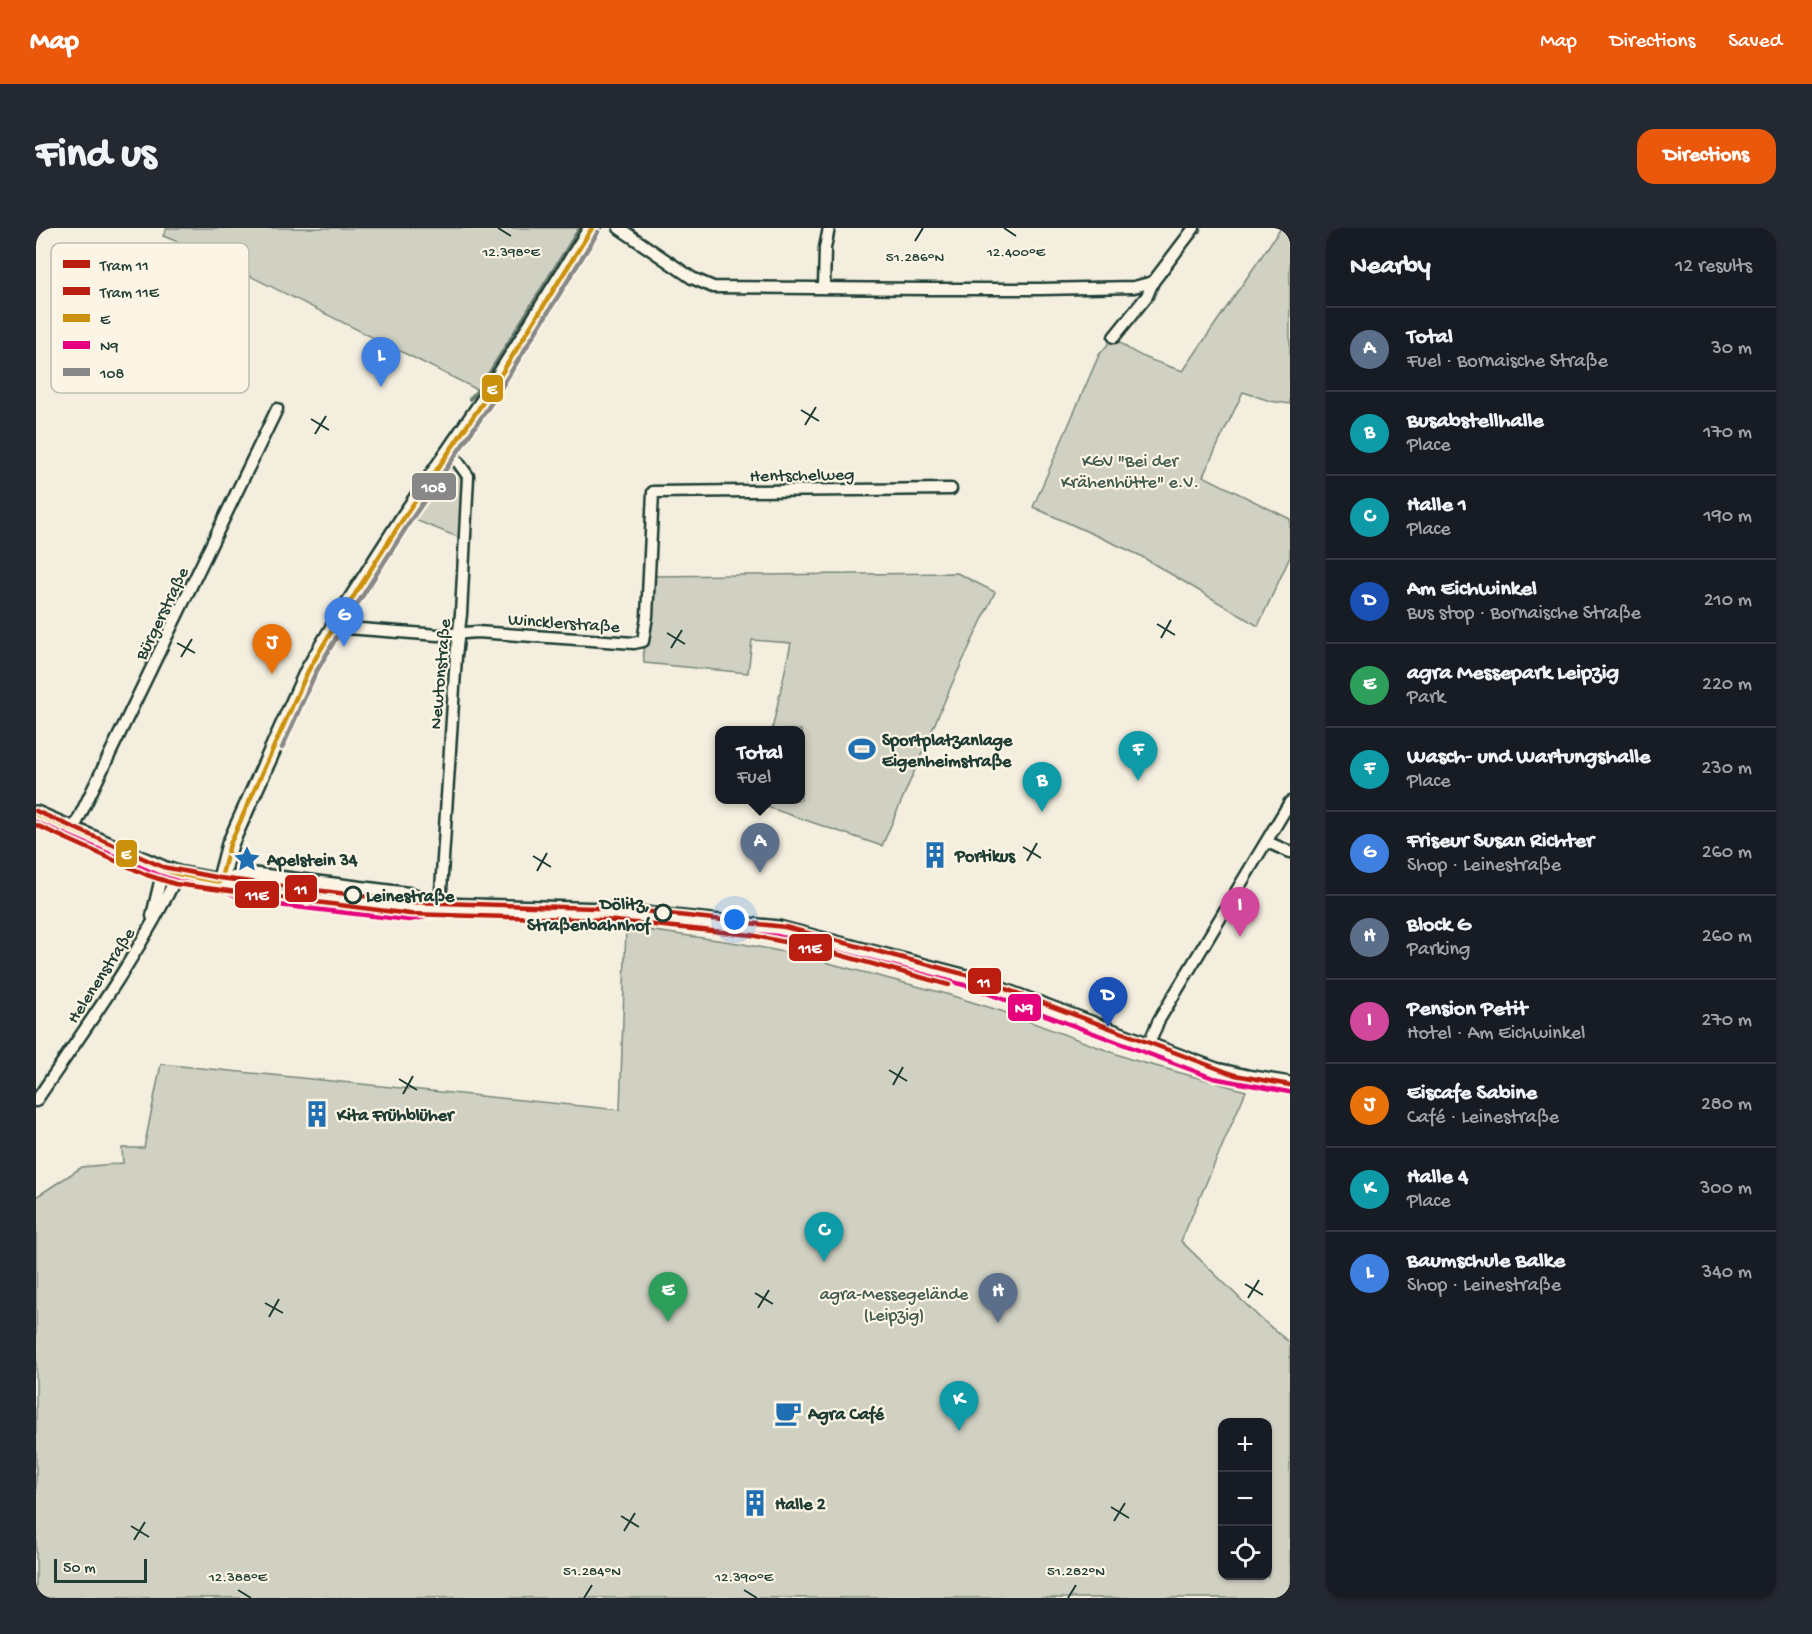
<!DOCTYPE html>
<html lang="en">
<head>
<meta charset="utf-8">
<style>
	:root { --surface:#171b24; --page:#242831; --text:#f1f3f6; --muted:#9ea1a6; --line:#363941; --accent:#ea580c }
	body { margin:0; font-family:"Gochi Hand",sans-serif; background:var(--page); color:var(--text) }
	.controls { position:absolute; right:18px; bottom:18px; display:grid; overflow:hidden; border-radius:12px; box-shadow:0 2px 4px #0004 }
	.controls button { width:54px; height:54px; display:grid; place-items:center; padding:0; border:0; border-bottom:2px solid var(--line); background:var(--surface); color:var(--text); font:30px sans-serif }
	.scale { position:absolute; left:18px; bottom:15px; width:93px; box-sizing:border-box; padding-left:6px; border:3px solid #1f3d34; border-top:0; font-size:16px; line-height:21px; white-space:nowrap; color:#1f3d34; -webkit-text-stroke:4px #fcf5e5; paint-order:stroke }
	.you { position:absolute; left:699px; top:692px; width:21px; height:21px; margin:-15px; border:4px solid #fff; border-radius:50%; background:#1a73e8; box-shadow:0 0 0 9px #1a73e833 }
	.badge { display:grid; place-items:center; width:39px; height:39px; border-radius:50%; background:var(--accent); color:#fff; font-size:20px; font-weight:700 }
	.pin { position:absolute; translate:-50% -50px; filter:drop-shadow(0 2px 3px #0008) }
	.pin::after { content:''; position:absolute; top:32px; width:21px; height:18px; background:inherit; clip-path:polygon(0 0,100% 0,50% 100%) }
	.popup { position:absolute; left:679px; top:498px; width:90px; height:78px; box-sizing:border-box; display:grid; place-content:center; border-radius:12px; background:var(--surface); filter:drop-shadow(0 2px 4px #0005); font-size:20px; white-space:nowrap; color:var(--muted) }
	.popup b { font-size:22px; color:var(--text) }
	.popup::after { content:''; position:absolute; left:50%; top:100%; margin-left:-12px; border:12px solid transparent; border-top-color:var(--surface) }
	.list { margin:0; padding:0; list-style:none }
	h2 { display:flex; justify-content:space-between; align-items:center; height:78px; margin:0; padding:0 24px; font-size:26px }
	h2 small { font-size:20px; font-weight:400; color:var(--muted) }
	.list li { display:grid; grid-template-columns:39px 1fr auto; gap:18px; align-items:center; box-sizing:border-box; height:84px; padding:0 24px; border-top:2px solid var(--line) }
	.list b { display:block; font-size:22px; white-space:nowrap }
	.list p { margin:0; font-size:20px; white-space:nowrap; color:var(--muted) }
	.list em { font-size:20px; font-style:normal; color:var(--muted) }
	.icon { flex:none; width:33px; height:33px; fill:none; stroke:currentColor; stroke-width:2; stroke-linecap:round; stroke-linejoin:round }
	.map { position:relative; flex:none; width:1254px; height:1370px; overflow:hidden; border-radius:18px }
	header { display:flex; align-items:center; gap:36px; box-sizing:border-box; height:84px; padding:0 30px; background:var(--accent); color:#fff }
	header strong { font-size:28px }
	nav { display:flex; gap:33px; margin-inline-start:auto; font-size:21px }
	.intro { display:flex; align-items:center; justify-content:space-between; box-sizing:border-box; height:144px; padding:0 36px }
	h1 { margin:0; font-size:42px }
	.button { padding:15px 27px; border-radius:18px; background:var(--accent); color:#fff; font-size:21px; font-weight:700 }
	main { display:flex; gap:36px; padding:0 36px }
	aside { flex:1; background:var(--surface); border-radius:18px; box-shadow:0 2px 4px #0004 }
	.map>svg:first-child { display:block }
	.green { fill:#d0d1c2; stroke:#78877b; stroke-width:1.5; fill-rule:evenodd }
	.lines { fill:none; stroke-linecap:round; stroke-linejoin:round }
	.stream { stroke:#6c7d72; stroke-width:4 }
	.minor-casing { stroke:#1f3d34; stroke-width:15 }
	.secondary-casing { stroke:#1f3d34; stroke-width:20 }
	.minor { stroke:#fcf5e5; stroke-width:10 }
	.secondary { stroke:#fcf5e5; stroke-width:15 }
	.bus-1-casing { stroke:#fcf5e5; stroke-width:9 }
	.bus-2-casing { stroke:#fcf5e5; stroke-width:9 }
	.bus-3-casing { stroke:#fcf5e5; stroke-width:9 }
	.bus-1 { stroke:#cc910a; stroke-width:4.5 }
	.bus-2 { stroke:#e5007d; stroke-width:4.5 }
	.bus-3 { stroke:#888; stroke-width:4.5 }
	.tram-1-casing { stroke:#fcf5e5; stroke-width:9 }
	.tram-2-casing { stroke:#fcf5e5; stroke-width:9 }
	.tram-1 { stroke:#bb1e10; stroke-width:4.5 }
	.tram-2 { stroke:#bb1e10; stroke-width:4.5 }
	.ticks { fill:none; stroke:#1f3d34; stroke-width:2 }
	.stop-dot { fill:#fcf5e5; stroke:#1f3d34; stroke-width:3 }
	.labels { text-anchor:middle; stroke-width:4.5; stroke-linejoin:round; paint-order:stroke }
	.park-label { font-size:18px; fill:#425b50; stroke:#fcf5e5 }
	.street-label { font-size:18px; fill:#1f3d34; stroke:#fcf5e5 }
	.poi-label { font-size:18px; font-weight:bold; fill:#1f3d34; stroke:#fcf5e5; text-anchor:start }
	.stop-label { font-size:18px; font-weight:bold; fill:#1f3d34; stroke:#fcf5e5; text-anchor:start }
	.key { fill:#fcf5e5; stroke:#babeb0; stroke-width:1.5 }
	.key-label { font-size:16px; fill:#1f3d34 }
	.ticks-label { font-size:15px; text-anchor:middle; fill:#1f3d34; stroke:#fcf5e5; stroke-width:4.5; stroke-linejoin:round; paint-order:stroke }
	.line-badge { stroke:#fcf5e5; stroke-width:2 }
	.badge-label { font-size:16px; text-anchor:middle; font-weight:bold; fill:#fff }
</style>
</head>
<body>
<header>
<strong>Map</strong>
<nav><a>Map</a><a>Directions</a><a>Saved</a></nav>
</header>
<div class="intro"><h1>Find us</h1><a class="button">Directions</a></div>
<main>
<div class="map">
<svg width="1254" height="1370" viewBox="0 0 1254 1370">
	<rect width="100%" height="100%" fill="#f3eede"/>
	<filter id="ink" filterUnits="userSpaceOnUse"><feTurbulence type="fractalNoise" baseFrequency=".0167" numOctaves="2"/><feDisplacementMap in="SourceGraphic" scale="12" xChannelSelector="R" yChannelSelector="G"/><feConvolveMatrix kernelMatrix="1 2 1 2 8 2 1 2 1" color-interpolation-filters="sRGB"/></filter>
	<g filter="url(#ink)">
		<g class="green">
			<polygon points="131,0 556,0 452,167 158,20 127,8"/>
			<path d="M1245,0H1254V176L1234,173L1207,164L1167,248L1254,291V329L1222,398L1103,327L997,279L1063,127L1078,109C1098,129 1121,134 1147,143Z"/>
			<polygon points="414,223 432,248 429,312 369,288"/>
			<polygon points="921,345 959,364 916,456 846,618 719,575 720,572 765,572 765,502 736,502 755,415 716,412 712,445 608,435 607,413 613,348"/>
			<path d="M590,699L702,715L758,726L907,765L965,783L1094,831L1210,863L1145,1013L1224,1090L1254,1115V1370H0V969L46,939L87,935L86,920H108L125,836L584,882ZM1186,1194H1232V1348H1186Z"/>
		</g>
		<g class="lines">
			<polyline class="stream" points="434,171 446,157 544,0"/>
			<defs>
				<g id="minor">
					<polyline points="583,0 656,50 677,59 893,61 1005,61 1098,59 1117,54"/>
					<polyline points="788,59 789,20 793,0"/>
					<polyline points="1078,109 1111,68 1117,54 1158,0"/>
					<polyline points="298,399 402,407 441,404 598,415 607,413 611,388 617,264 915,261"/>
					<polyline points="37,602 241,181"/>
					<polyline points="1231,614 1254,624"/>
					<polyline points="404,678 420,428 425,386 432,248 414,223"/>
					<polyline points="116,688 127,641"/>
					<polyline points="1112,818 1123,792 1254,574"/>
					<path d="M0,873C50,799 103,727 142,646"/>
				</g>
				<g id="secondary">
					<polyline points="0,586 127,641 142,646 184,654 217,667 374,685 404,678 570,683 742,701 934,751 1180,843 1211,850 1254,857"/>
					<polyline points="184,654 194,616 272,443 298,399 369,288 452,167 556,0"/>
					<polyline points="184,654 218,648 376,668 402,678"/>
				</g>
			</defs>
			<use href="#minor" class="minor-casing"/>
			<use href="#secondary" class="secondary-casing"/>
			<use href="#minor" class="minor"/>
			<use href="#secondary" class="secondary"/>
			<defs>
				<g id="bus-1">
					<polyline points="0,586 127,641 142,646 184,654"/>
					<polyline points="184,654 194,616 272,443 298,399 369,288 452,167 556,0"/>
				</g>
				<polyline id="bus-2" points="0,594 125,648 141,653 182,661 216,674 373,692 405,686 569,690 741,708 932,758 1177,850 1253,864"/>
				<polyline id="bus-3" points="246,520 279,446 304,403 375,292 458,171 562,4"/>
			</defs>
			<use href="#bus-1" class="bus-1-casing"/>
			<use href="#bus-2" class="bus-2-casing"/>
			<use href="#bus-3" class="bus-3-casing"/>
			<use href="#bus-1" class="bus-1"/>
			<use href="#bus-2" class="bus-2"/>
			<use href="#bus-3" class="bus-3"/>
			<defs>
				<polyline id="tram-1" points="0,583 127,639 184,650 375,674 589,681 749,699 935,748 1199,847 1254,857"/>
				<polyline id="tram-2" points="0,597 111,647 139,656 374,686 570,692 715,707 782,721 913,757"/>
			</defs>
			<use href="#tram-1" class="tram-1-casing"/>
			<use href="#tram-2" class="tram-2-casing"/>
			<use href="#tram-1" class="tram-1"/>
			<use href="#tram-2" class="tram-2"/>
		</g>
	</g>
	<path class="ticks" d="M462,0L475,8M968,0L980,8M879,13L887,0M765,182L783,193M275,191L293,202M769,197L780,179M279,206L290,188M1121,396L1139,407M631,405L649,416M1125,410L1135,392M141,415L159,425M635,420L646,402M145,429L156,411M987,619L1005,630M497,628L515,639M991,633L1001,615M501,643L511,625M853,842L871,853M363,851L381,862M857,857L867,839M367,866L377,848M1209,1056L1227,1067M719,1065L737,1076M1212,1070L1223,1052M229,1075L247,1085M722,1080L733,1062M233,1089L243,1071M1075,1279L1093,1290M585,1288L603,1299M1078,1293L1089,1275M95,1298L113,1309M588,1303L599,1285M98,1312L109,1294M202,1362L215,1370M708,1362L721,1370M548,1370L556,1357M1032,1370L1040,1357"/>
	<defs>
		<symbol id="stadium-bare" viewBox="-9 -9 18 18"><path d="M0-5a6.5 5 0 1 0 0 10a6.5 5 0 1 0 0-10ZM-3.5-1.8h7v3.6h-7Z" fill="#1f6fb2" stroke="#fcf5e5" stroke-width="2.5" paint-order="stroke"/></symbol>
		<symbol id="building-bare" viewBox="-9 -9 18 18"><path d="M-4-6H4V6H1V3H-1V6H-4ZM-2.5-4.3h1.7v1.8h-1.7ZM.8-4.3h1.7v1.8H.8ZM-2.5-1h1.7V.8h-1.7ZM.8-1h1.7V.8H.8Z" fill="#1f6fb2" stroke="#fcf5e5" stroke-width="2.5" paint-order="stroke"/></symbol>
		<symbol id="sight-bare" viewBox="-9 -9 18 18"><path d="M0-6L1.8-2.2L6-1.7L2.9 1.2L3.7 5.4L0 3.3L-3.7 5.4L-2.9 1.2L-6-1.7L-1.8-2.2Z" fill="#1f6fb2" stroke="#fcf5e5" stroke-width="2.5" paint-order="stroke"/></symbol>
		<symbol id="cafe-bare" viewBox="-9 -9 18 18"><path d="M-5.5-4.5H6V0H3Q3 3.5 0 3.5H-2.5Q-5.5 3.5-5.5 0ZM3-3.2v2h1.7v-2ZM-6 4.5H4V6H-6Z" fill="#1f6fb2" stroke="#fcf5e5" stroke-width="2.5" paint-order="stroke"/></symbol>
	</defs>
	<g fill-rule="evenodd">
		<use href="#stadium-bare" x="807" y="502" width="38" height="38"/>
		<use href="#building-bare" x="880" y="608" width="38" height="38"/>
		<use href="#sight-bare" x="192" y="612" width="38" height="38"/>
		<use href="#building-bare" x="262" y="867" width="38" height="38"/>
		<use href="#cafe-bare" x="733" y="1166" width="38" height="38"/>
		<use href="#building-bare" x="700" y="1256" width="38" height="38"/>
	</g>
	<g class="stop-dot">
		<circle cx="317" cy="667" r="8"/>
		<circle cx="627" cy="685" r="8"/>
	</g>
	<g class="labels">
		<g class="park-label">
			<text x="1094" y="238">KGV "Bei der<tspan x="1094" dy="21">Krähenhütte" e.V.</tspan></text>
			<text x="858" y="1071">agra-Messegelände<tspan x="858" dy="21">(Leipzig)</tspan></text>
		</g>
		<g class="street-label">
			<text transform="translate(766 246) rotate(-1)" y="6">Hentschelweg</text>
			<text transform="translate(125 385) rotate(-64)" y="6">Bürgerstraße</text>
			<text transform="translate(528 394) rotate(4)" y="6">Wincklerstraße</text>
			<text transform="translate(403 446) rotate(-85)" y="6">Newtonstraße</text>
			<text transform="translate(64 747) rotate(-57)" y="6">Helenenstraße</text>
		</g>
		<g class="poi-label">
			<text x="846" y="517">Sportplatzanlage<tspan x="846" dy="21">Eigenheimstraße</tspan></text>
			<text x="919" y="633">Portikus</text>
			<text x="231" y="637">Apelstein 34</text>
			<text x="301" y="892">Kita Frühblüher</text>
			<text x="772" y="1191">Agra Café</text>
			<text x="739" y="1281">Halle 2</text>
		</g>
		<g class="stop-label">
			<text x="330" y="673">Leinestraße</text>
			<text x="614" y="681" text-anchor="end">Dölitz,<tspan x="614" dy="21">Straßenbahnhof</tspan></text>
		</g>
	</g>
	<rect x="15" y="15" width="198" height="150" rx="9" class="key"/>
	<rect x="27" y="32" width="27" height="8" fill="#bb1e10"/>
	<rect x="27" y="59" width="27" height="8" fill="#bb1e10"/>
	<rect x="27" y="86" width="27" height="8" fill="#cc910a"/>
	<rect x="27" y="113" width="27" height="8" fill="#e5007d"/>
	<rect x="27" y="140" width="27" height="8" fill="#888"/>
	<g class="key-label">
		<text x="64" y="42">Tram 11</text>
		<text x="64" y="69">Tram 11E</text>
		<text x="64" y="96">E</text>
		<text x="64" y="123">N9</text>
		<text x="64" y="150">108</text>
	</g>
	<g class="ticks-label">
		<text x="980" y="28">12.400°E</text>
		<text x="475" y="28">12.398°E</text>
		<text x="879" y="33">51.286°N</text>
		<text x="556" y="1347">51.284°N</text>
		<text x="1040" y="1347">51.282°N</text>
		<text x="202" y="1353">12.388°E</text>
		<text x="708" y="1353">12.390°E</text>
	</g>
	<g class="line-badge">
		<rect x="445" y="146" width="23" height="29" rx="6" fill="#cc910a"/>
		<rect x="375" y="244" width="46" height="29" rx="6" fill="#888"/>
		<rect x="79" y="611" width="23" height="29" rx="6" fill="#cc910a"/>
		<rect x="248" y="646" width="34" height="29" rx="6" fill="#bb1e10"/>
		<rect x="198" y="652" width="46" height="29" rx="6" fill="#bb1e10"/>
		<rect x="752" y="705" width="45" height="29" rx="6" fill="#bb1e10"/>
		<rect x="931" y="739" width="35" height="28" rx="6" fill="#bb1e10"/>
		<rect x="971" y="765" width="35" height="29" rx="6" fill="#e5007d"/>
	</g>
	<g class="badge-label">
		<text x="456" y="166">E</text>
		<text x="398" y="264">108</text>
		<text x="90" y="631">E</text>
		<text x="265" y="666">11</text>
		<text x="221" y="672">11E</text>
		<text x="774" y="725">11E</text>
		<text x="948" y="759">11</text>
		<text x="988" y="785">N9</text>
	</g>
</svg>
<div class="controls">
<button>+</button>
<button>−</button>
<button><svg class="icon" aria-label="locate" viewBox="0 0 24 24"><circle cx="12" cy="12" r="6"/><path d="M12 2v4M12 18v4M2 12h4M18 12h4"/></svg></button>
</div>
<div class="scale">50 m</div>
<div class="you"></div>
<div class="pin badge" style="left:724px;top:645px;background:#5c6f8a">A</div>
<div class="popup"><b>Total</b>Fuel</div>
<div class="pin badge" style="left:1006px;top:584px;background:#0f9aa8">B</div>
<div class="pin badge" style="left:788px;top:1034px;background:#0f9aa8">C</div>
<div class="pin badge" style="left:1072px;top:799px;background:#1a4fb4">D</div>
<div class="pin badge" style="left:632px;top:1094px;background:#2e9e5b">E</div>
<div class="pin badge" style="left:1102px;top:553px;background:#0f9aa8">F</div>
<div class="pin badge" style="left:308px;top:419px;background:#3f7fe0">G</div>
<div class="pin badge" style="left:962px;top:1095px;background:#5c6f8a">H</div>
<div class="pin badge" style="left:1204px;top:709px;background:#d1479c">I</div>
<div class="pin badge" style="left:236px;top:446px;background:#e8710a">J</div>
<div class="pin badge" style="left:923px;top:1203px;background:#0f9aa8">K</div>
<div class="pin badge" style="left:345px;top:159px;background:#3f7fe0">L</div>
</div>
<aside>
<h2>Nearby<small>12 results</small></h2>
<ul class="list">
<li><span class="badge" style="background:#5c6f8a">A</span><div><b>Total</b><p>Fuel · Bornaische Straße</p></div><em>30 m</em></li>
<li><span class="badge" style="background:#0f9aa8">B</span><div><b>Busabstellhalle</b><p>Place</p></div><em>170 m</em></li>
<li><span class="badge" style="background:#0f9aa8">C</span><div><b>Halle 1</b><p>Place</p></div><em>190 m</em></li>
<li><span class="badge" style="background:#1a4fb4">D</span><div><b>Am Eichwinkel</b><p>Bus stop · Bornaische Straße</p></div><em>210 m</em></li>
<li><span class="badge" style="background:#2e9e5b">E</span><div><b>agra Messepark Leipzig</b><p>Park</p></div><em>220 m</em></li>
<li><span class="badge" style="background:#0f9aa8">F</span><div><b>Wasch- und Wartungshalle</b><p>Place</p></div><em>230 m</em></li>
<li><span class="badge" style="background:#3f7fe0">G</span><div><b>Friseur Susan Richter</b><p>Shop · Leinestraße</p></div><em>260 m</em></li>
<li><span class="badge" style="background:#5c6f8a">H</span><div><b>Block G</b><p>Parking</p></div><em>260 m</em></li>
<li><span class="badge" style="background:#d1479c">I</span><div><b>Pension Petit</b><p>Hotel · Am Eichwinkel</p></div><em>270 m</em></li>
<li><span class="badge" style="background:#e8710a">J</span><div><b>Eiscafe Sabine</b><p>Café · Leinestraße</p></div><em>280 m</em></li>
<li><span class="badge" style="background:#0f9aa8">K</span><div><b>Halle 4</b><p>Place</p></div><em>300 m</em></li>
<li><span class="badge" style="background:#3f7fe0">L</span><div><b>Baumschule Balke</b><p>Shop · Leinestraße</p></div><em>340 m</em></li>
</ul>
</aside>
</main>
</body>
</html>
